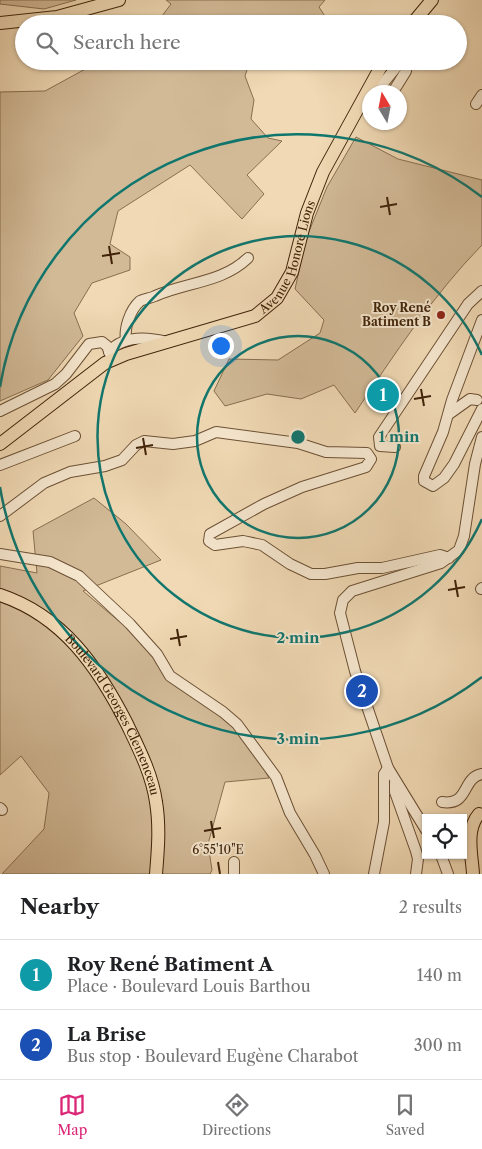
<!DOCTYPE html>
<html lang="en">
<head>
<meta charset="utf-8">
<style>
	:root { --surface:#fff; --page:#f2f2f2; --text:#202124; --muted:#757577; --line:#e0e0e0; --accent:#db2777 }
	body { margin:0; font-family:"Libre Caslon Text",serif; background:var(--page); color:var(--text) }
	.controls { position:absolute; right:15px; bottom:15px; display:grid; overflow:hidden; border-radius:0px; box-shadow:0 1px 4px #0004 }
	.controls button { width:45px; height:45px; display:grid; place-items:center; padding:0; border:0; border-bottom:1px solid var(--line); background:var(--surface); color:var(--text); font:25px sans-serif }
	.compass { position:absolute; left:362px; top:85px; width:45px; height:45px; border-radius:50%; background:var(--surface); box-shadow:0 1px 4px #0004; rotate:350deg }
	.you { position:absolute; left:220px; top:345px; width:18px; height:18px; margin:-12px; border:4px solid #fff; border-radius:50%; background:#1a73e8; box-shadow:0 0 0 8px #1a73e833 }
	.badge { display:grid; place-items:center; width:32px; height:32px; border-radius:50%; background:var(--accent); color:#fff; font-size:16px; font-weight:700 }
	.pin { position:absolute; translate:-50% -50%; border:2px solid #fff; box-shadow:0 1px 5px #0006 }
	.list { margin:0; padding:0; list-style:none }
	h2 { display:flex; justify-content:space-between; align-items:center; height:65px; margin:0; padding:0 20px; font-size:21px }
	h2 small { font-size:16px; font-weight:400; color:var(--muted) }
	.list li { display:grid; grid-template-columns:32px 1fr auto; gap:15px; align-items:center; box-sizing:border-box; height:70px; padding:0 20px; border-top:1px solid var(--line) }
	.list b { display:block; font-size:19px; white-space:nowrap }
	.list p { margin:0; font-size:16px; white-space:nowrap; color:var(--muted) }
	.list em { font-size:16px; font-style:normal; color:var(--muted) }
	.icon { flex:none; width:28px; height:28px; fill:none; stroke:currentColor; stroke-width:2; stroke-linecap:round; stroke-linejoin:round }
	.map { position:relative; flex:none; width:482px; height:874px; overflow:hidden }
	.search { position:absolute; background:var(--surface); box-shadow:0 1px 4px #0004; left:15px; right:15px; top:15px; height:55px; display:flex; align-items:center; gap:12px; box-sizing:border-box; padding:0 18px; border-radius:28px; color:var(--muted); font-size:19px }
	.sheet { height:205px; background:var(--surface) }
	nav { display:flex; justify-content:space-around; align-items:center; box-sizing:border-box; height:70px; border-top:1px solid var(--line); background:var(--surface); font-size:14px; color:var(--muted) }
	nav a { display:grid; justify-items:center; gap:2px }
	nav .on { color:var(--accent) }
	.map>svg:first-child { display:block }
	.green { fill:#d2ba97; stroke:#896e50 }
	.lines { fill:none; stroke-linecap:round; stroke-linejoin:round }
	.minor-casing { stroke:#6c5034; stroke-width:12 }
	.major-casing { stroke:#402309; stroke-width:14 }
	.minor { stroke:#f5e6ce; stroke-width:10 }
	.major { stroke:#f0d9b4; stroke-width:12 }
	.ticks { fill:none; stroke:#402309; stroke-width:2 }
	.ring { fill:none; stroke:#0f766e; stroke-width:2.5 }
	.poi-dot { fill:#8f2418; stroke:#f5e6ce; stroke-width:2 }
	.labels { text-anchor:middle; stroke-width:4; stroke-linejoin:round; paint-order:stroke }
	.street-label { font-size:12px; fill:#402309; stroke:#f5e6ce }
	.poi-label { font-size:12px; font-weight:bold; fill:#402309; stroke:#f5e6ce; text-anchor:end }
	.ticks-label { font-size:12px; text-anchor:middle; fill:#402309; stroke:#f5e6ce; stroke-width:4; stroke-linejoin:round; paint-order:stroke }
	.centre { fill:#0f766e; stroke:#f5e6ce; stroke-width:2.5 }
	.ring-label { font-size:15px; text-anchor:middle; font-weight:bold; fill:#0f766e; stroke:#f5e6ce; stroke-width:4; stroke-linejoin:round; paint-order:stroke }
</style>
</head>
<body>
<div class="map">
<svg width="482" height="874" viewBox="0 0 482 874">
	<rect width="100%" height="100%" fill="#f0d9b4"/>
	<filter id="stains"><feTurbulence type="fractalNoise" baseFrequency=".004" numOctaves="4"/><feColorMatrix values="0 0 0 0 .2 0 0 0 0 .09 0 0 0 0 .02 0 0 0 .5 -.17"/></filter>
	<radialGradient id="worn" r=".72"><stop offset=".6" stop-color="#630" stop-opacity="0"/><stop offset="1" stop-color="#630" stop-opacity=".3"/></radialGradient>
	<g class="green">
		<polygon points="0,0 76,0 44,9 0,4"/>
		<polygon points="166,0 325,0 319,7 330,24 156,24 171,4"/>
		<polygon points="100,61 250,61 245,76 254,100 251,119 268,138 282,141 247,175 264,194 242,219 190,165 118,211 110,244 130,257 130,270 92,283 74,313 83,336 48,380 0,401 0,92 45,91"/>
		<path d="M356,137L398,159L482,180V245C433,295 394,355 355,413L334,385L301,399L267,394L225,406L214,391L229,359L278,360L320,333L324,320L295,289L306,239L327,187Z"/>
		<polygon points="94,498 126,524 161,560 83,591 139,638 170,680 222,717 249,740 269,778 225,782 208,844 212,870 210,874 2,874 44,829 49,793 21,756 0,775 0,566 37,573 33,531"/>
	</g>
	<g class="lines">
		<defs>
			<g id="minor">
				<polyline points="376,92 398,65 407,61"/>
				<polyline points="393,92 406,71 407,61"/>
				<polyline points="476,104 482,95"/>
				<polyline points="482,320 452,400 443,432 424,476 424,481 433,486 444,478 454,464 482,409"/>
				<path d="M126,340C124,328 130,310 140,301C144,299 151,298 155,296C186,282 222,283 248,258"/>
				<path d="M109,352C123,335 147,337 167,342"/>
				<polyline points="0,411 55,384 66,374 89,344 102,342 107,346 112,359"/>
				<polyline points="449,414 470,399 477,400"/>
				<polyline points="395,447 380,446 379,437 468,304 482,291"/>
				<polyline points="0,465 75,436"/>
				<polyline points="0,516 44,483 70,472 105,466 122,460 136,445 144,441 173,444 195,441 216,432 298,443 326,452 367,453 371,459 366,467 302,487 264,504 210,534 209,541 215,545 243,541 262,545 290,564 311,574 325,574 358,568 382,568 440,555 449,558"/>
				<polyline points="0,554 50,562 79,576 130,624 157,654 170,676 223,712 237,724 276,777 290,813 315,855 324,874"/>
				<polyline points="481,589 482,588"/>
				<polyline points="395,783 395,792 416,851 418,859 416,874"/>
				<path d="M442,802C470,806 461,778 482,774"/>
				<polyline points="0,808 2,810"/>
				<polyline points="426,830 388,768 355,671 340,613 343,600 352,591 441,563 459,550 464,536 475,464 482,437"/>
				<polyline points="441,855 448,874"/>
				<polyline points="234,874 234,862"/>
				<polyline points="374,874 384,822 384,774 388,768"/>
			</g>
			<g id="major">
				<polyline points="0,23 57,17 119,0"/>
				<polyline points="412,24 432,0"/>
				<path id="s1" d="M0,444L105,363L126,354L255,316L277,298L292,272L307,213L323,172L384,61"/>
				<path id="s2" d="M0,595C63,616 98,667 127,724C139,749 152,774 156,802C160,826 158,850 156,874"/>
				<path d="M473,874C472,855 465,830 479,814"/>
			</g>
		</defs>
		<use href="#minor" class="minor-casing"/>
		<use href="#major" class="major-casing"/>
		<use href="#minor" class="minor"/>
		<use href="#major" class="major"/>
	</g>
	<path class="ticks" d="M387,197L390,215M380,207L397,204M109,246L112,264M102,256L120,253M421,389L424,406M414,399L431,396M143,438L146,455M136,448L153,445M455,580L458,597M448,590L465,587M177,629L180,646M170,639L187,636M211,821L214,838M204,831L221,828M218,862L220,874"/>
	<g class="ring">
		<circle cx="298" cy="437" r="101"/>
		<path d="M482 519A201 201 0 1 1 482 355"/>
		<path d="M482 677A302 302 0 0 1 0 487M0 387A302 302 0 0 1 482 197"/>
	</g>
	<circle class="poi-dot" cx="441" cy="315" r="5"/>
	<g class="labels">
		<g class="street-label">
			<text dy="4" stroke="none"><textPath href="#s1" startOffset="360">Avenue Honoré Lions</textPath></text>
			<text dy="4" stroke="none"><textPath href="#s2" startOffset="171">Boulevard Georges Clemenceau</textPath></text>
		</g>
		<g class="poi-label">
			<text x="431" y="312">Roy René<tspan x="431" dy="14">Batiment B</tspan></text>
		</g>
	</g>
	<g class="ticks-label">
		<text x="218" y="854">6°55'10"E</text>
	</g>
	<circle cx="298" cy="437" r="8" class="centre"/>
	<g class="ring-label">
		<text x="399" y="442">1 min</text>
		<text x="298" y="643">2 min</text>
		<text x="298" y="744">3 min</text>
	</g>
	<rect width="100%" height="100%" filter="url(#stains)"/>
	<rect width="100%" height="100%" fill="url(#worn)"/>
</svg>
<div class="controls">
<button><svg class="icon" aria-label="locate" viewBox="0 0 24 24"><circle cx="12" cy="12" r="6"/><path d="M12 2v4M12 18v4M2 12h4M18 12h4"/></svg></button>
</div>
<svg class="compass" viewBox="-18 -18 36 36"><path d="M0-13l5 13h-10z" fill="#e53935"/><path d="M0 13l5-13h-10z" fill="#757577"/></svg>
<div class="you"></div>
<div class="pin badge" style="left:383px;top:395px;background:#0f9aa8">1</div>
<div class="pin badge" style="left:362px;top:691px;background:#1a4fb4">2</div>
<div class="search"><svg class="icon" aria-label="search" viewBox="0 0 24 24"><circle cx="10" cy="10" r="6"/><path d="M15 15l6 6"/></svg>Search here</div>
</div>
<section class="sheet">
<h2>Nearby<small>2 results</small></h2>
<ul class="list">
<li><span class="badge" style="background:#0f9aa8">1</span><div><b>Roy René Batiment A</b><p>Place · Boulevard Louis Barthou</p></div><em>140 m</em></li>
<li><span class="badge" style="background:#1a4fb4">2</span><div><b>La Brise</b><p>Bus stop · Boulevard Eugène Charabot</p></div><em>300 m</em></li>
</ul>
</section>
<nav>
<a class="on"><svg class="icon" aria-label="map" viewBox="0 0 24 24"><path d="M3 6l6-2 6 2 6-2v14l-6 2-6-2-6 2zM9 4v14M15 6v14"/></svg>Map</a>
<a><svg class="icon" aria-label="directions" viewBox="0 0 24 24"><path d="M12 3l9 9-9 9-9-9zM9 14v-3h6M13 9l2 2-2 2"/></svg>Directions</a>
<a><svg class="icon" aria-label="saved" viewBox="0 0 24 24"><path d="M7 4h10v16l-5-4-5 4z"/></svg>Saved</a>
</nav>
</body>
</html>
